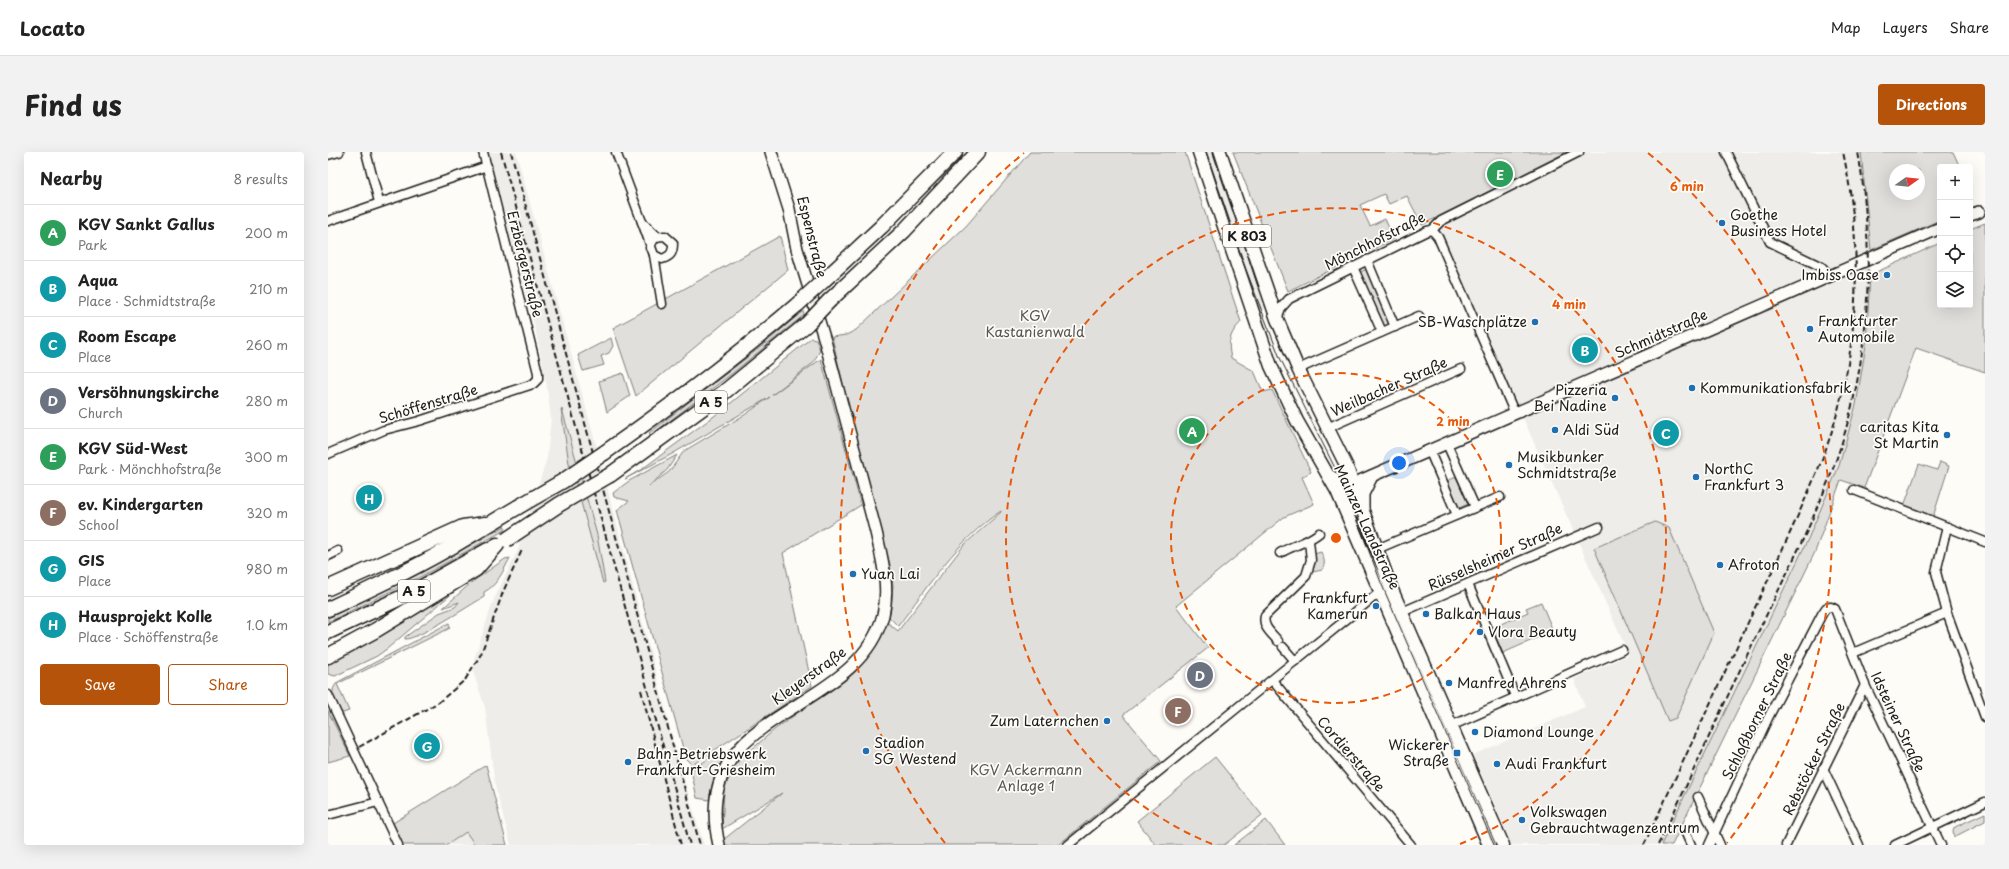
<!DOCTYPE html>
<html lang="en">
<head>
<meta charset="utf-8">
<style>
	:root { --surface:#fff; --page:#f2f2f2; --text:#222; --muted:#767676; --line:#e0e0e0; --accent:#b45309 }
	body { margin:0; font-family:"Playpen Sans",sans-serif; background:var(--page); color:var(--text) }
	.controls { position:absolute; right:12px; top:12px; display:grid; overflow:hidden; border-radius:4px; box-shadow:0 4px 16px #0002 }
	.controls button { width:36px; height:36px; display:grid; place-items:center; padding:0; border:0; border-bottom:1px solid var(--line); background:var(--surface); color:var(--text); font:20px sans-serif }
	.compass { position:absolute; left:1561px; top:12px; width:36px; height:36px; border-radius:50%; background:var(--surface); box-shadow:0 4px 16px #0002; rotate:75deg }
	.you { position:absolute; left:1071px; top:311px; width:14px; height:14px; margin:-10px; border:3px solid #fff; border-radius:50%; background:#1a73e8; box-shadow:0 0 0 6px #1a73e833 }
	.badge { display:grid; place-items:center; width:26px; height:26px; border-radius:50%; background:var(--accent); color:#fff; font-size:13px; font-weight:700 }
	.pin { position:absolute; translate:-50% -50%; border:2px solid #fff; box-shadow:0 1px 4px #0006 }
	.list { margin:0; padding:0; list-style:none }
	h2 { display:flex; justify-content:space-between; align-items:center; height:52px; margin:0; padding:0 16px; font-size:17px }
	h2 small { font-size:13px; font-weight:400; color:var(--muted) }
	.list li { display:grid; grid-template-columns:26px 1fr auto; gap:12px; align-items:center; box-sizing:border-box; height:56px; padding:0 16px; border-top:1px solid var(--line) }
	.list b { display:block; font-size:15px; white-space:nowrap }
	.list p { margin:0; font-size:13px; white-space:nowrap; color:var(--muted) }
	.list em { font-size:13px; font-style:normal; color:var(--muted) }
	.actions { display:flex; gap:8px; padding:12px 16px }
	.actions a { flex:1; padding:9px 0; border:1px solid var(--accent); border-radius:4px; text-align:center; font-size:14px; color:var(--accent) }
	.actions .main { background:var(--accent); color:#fff }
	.icon { flex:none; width:22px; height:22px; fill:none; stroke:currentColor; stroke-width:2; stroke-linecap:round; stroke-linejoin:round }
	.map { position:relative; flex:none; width:1657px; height:693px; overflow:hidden; border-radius:4px }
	header { display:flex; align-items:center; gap:24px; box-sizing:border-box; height:56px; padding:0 20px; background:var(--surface); border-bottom:1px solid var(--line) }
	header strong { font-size:19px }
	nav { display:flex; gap:22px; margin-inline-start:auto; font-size:14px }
	.intro { display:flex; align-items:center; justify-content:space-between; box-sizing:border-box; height:96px; padding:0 24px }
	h1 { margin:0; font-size:28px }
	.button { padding:10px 18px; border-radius:4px; background:var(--accent); color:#fff; font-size:14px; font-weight:700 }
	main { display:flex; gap:24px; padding:0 24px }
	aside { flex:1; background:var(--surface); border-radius:4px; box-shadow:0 4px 16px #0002 }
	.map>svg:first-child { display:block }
	.built { fill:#eeede9 }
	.green { fill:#e0dfdb; stroke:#7e7e7c; fill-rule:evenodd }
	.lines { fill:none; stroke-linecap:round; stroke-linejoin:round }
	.street-casing { stroke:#1c1c1c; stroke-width:11 }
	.secondary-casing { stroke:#1c1c1c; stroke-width:14 }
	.primary-casing { stroke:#1c1c1c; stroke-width:15 }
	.highway-casing { stroke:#1c1c1c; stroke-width:17 }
	.street { stroke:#fdfcf7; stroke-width:8 }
	.secondary { stroke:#fdfcf7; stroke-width:11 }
	.primary { stroke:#fdfcf7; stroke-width:12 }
	.highway { stroke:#fdfcf7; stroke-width:14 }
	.tram { stroke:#1c1c1c; stroke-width:1 }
	.rail { stroke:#1c1c1c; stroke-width:2; stroke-dasharray:6 3; stroke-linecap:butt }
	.highway-bridge-casing { stroke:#1c1c1c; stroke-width:17; stroke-linecap:butt }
	.highway-bridge { stroke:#fdfcf7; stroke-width:14 }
	.ring { fill:none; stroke:#e8590c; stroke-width:2; stroke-dasharray:7 5 }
	.poi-dot { fill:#1f6fb2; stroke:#fdfcf7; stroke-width:1.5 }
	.labels { text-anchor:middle; stroke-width:3.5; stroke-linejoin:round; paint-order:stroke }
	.shield { fill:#fdfcf7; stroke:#605f5e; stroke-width:1 }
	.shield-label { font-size:13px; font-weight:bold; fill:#1c1c1c }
	.poi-label { font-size:14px; fill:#1c1c1c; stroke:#fdfcf7; text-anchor:start }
	.street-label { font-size:14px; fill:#1c1c1c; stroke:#fdfcf7 }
	.park-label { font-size:14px; fill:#575655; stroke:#fdfcf7 }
	.centre { fill:#e8590c; stroke:#fdfcf7; stroke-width:2 }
	.ring-label { font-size:12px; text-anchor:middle; font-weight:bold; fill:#e8590c; stroke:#fdfcf7; stroke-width:3.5; stroke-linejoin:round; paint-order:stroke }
</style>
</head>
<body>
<header>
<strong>Locato</strong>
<nav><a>Map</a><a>Layers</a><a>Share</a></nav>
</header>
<div class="intro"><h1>Find us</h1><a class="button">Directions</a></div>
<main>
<aside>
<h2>Nearby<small>8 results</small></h2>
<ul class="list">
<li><span class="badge" style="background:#2e9e5b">A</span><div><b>KGV Sankt Gallus</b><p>Park</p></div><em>200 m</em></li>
<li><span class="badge" style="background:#0f9aa8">B</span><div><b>Aqua</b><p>Place · Schmidtstraße</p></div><em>210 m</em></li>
<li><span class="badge" style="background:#0f9aa8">C</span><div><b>Room Escape</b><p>Place</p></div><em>260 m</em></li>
<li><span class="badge" style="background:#6b7280">D</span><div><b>Versöhnungskirche</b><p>Church</p></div><em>280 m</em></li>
<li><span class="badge" style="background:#2e9e5b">E</span><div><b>KGV Süd-West</b><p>Park · Mönchhofstraße</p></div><em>300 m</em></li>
<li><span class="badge" style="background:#8d6e63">F</span><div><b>ev. Kindergarten</b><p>School</p></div><em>320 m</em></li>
<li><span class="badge" style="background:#0f9aa8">G</span><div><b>GIS</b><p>Place</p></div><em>980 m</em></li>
<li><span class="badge" style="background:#0f9aa8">H</span><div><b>Hausprojekt Kolle</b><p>Place · Schöffenstraße</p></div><em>1.0 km</em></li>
</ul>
<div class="actions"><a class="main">Save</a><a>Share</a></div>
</aside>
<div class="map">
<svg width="1657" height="693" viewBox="0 0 1657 693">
	<rect width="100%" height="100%" fill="#fdfcf7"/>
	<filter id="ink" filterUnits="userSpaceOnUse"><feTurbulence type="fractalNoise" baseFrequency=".025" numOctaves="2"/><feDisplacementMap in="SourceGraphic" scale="8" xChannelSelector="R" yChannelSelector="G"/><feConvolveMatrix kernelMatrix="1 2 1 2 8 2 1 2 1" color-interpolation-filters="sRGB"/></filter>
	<g filter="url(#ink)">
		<g class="built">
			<polygon points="160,0 188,0 267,289 341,571 339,572 376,693 183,693 167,634 157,555 146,523 146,507 166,447 190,398 213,325 219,306 223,266 218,229 207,176"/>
			<polygon points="875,0 888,0 939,155 928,160"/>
			<polygon points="1239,0 1533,0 1543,98 1538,193 1528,253 1511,314 1480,387 1333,693 1184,693 1145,603 1257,555 1246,527 1301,503 1106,67"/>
			<polygon points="138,680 147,693 119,693"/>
		</g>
		<g class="green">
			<path d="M702,0H857L913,170C902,181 899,190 903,206L926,219L935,240L944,238L983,320L974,325L986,352L956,365L848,454L880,496L795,563L833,609L730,693H396L395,688L454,641L394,677L396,638L407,612L446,578L526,520L559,470L570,479L636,393L673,360V359C629,388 601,433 570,474L561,465L565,434L562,413L517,240L504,185L518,183L528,178L638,74Z"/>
			<polygon points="905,0 1239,0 1094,73 1079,44 1061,52 1056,42 1032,53 1042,74 1057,67 1066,87 960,139"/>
			<path d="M1533,0H1625L1632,15H1612V68L1543,98ZM1567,18H1591V42H1567Z"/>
			<polygon points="1657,71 1657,220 1588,196 1536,336 1513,328 1487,400 1344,693 1333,693 1480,387 1511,314 1528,253 1538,193 1542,123 1612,91 1612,153 1642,153 1642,77"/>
			<polygon points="452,84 460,118 308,244 285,176"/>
			<polygon points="1039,117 1062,168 1059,174 1053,173 1031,124 1032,120"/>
			<polygon points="475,159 476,163 402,223 323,283 321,281 434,194"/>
			<polygon points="283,186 285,194 281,201 273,204 276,213 255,219 250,203"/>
			<polygon points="483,186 488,187 492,198 485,211 444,243 493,207 533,353 455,401 484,534 364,613 358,607 289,358 301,349 286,345 285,341 301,329 349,303 339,318 321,334 341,320 356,299 418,262 442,245 344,302 297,327 314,317 393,259"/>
			<polygon points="295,221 302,244 279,260 271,229"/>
			<polygon points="233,257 234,257 269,383 277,430 275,431 247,328 243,325"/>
			<polygon points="1612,310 1621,314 1605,365 1576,354 1591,312 1609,318"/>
			<polygon points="1128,325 1140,352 1131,356 1119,329"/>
			<polygon points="1327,370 1341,376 1386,481 1348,566 1340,569 1266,396"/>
			<polygon points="177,374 177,378 92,425 0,470 0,466 85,425"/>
			<path d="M993,400C996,407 998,411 994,418L985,420L986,402Z"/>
			<path d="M182,406C175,419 169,434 156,440V445C142,453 89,488 77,487V485L111,461L127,455L131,450L115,456L144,430L177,407Z"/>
			<polygon points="141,427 60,496 49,504 7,524 0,522 0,512 43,488"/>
			<polygon points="1213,450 1225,479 1175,501 1164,476 1200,460 1198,456"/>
			<path d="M121,471L122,476L9,532L21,559L15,561L12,559C7,549 0,539 10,530Z"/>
			<polygon points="0,559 22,604 0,610"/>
			<polygon points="391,600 394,608 385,629 381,648 369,646 363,618"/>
			<polygon points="887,605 934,663 896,693 828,693 809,669"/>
			<polygon points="158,613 179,693 147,693 138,680 119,693 75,693 65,671"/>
			<polygon points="1657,661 1657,669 1626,685 1625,678 1627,675"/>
			<polygon points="938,668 957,693 906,693"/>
		</g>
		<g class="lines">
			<defs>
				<g id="street">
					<polyline points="38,0 51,50"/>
					<polyline points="288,0 314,70"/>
					<polyline points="1398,0 1442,90 1494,115 1501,124"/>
					<polyline points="0,3 11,0"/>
					<polyline points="0,69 159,14"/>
					<polyline points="1104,78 1110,85 1187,262"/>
					<path d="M322,96C325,86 328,84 337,84L345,91C345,101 343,104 334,107L326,103L314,70L329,84"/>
					<polyline points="326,103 334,152"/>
					<polyline points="1039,108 1067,175"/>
					<polyline points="1025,115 1054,180"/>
					<polyline points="949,167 953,156 961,147 1099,79 1104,78 1113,69 1251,0"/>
					<polyline points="971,219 977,214 1091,164"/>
					<polyline points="999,276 1133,217"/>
					<polyline points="1119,292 1147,355"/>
					<polyline points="1102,300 1129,363"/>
					<polyline points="0,302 56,278 91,269 205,232 210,227 210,221 155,0"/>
					<polyline points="1526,338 1657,390"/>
					<polyline points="1619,375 1608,420 1619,461 1657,565"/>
					<polyline points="1049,397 1172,345"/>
					<path d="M952,401C965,393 979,391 991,381"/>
					<polyline points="0,404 10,399"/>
					<polyline points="1140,432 1187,544"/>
					<polyline points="1074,460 1271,375"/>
					<path d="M950,489C943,481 934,474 937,464L978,424L983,408L981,389"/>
					<polyline points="955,495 967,509"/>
					<polyline points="1525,501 1619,461"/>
					<polyline points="944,528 1083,693"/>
					<polyline points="0,543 70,693"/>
					<polyline points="1123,574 1294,498"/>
					<polyline points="1495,616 1531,693"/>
					<polyline points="1370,645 1392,693"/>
					<polyline points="0,663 50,650"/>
					<polyline points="1356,677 1363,693"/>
					<polyline points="740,693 1052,440"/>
					<polyline points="1381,693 1440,566 1494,462 1498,456 1503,455 1507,457 1537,533 1613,693"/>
					<polyline points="1458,693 1537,533"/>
					<polyline points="1567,693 1657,650"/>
				</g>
				<g id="secondary">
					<polyline points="1642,63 1651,60"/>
					<polyline points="999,322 1015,332 1025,332 1612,76"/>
					<polyline points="1035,357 1035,342 1044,324"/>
					<path d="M391,693C359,554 528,566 555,463C562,435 554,407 548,380L497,189L469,97L461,57L443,0"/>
				</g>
				<g id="primary">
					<polyline points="871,0 943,214 969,269 1009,339 1161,693"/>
					<polyline points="892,0 949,167 971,219 1018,313 1064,438 1175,693"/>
				</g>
				<g id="highway">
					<polyline points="495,129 553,75 627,0"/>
					<polyline points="502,148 576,79 650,0"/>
					<path d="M276,301C343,254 408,205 470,152"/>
					<polyline points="282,323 395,241 479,172"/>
					<polyline points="0,436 135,375 157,372"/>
					<path d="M0,457C47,435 96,412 140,385C157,375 173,365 190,355"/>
					<polyline points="0,480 87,439 160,398"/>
					<polyline points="0,504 48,478 148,417 169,393"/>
				</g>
			</defs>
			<use href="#street" class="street-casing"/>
			<use href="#secondary" class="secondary-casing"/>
			<use href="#primary" class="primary-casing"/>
			<use href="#highway" class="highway-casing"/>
			<use href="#street" class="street"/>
			<use href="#secondary" class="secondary"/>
			<use href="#primary" class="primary"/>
			<use href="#highway" class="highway"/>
			<g class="tram">
				<polyline points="878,0 905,84 952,206 1015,332 1054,433 1166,693"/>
				<polyline points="886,0 930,135"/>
			</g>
			<g class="rail">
				<polyline points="173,0 362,693"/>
				<polyline points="183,0 372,693"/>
				<polyline points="313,538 353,693"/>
				<polyline points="31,595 111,550 137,528 153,502 175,440 194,398"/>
				<path d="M1316,693C1352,616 1388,539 1424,462C1448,411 1472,361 1493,310C1531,213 1537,101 1515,0"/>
				<path d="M1330,693C1362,628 1391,561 1423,495C1451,436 1483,376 1506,314C1542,215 1548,104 1530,0"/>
			</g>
			<defs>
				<g id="highway-bridge">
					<polyline points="470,152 495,129"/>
					<polyline points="479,172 502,148"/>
					<polyline points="190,355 235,329 276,301"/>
					<polyline points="178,388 232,352 282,323"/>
				</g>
			</defs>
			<use href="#highway-bridge" class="highway-bridge-casing"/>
			<use href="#highway-bridge" class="highway-bridge"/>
		</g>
	</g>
	<g class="ring">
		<circle cx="1008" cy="386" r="165"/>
		<path d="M884 692A330 330 0 1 1 1132 692"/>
		<path d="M617 691A496 496 0 0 1 696 1M1320 1A496 496 0 0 1 1399 691"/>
	</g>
	<g class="poi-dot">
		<circle cx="1394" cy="71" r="4"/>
		<circle cx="1559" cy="123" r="4"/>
		<circle cx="1207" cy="170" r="4"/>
		<circle cx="1482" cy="177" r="4"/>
		<circle cx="1364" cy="236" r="4"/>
		<circle cx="1287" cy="246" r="4"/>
		<circle cx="1227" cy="278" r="4"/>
		<circle cx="1619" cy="283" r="4"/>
		<circle cx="1181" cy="313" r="4"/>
		<circle cx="1368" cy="325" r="4"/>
		<circle cx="1392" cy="413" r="4"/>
		<circle cx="525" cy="422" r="4"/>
		<circle cx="1048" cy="454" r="4"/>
		<circle cx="1098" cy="462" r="4"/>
		<circle cx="1152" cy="480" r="4"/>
		<circle cx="1121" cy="531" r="4"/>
		<circle cx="779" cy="569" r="4"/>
		<circle cx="1147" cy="580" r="4"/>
		<circle cx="538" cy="599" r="4"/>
		<rect x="1125" y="597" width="8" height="8" rx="2"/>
		<circle cx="300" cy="610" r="4"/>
		<circle cx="1169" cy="612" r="4"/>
		<circle cx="1194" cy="668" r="4"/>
	</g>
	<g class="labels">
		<g class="shield">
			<rect x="895" y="73" width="48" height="22" rx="3"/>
			<rect x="367" y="239" width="32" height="22" rx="3"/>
			<rect x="70" y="428" width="32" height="22" rx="3"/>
		</g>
		<g class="shield-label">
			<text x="919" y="89">K 803</text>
			<text x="383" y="255">A 5</text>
			<text x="86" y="444">A 5</text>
		</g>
		<g class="poi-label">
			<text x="1402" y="68">Goethe<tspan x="1402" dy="16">Business Hotel</tspan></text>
			<text x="1551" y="128" text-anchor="end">Imbiss Oase</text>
			<text x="1490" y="174">Frankfurter<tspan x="1490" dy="16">Automobile</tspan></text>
			<text x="1199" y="175" text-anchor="end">SB-Waschplätze</text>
			<text x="1372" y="241">Kommunikationsfabrik</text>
			<text x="1279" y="243" text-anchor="end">Pizzeria<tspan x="1279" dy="16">Bei Nadine</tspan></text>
			<text x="1611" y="280" text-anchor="end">caritas Kita<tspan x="1611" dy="16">St Martin</tspan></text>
			<text x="1235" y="283">Aldi Süd</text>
			<text x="1189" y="310">Musikbunker<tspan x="1189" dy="16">Schmidtstraße</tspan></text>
			<text x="1376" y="322">NorthC<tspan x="1376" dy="16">Frankfurt 3</tspan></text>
			<text x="1400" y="418">Afroton</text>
			<text x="533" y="427">Yuan Lai</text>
			<text x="1040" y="451" text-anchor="end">Frankfurt<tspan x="1040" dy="16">Kamerun</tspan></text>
			<text x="1106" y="467">Balkan Haus</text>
			<text x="1160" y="485">Vlora Beauty</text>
			<text x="1129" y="536">Manfred Ahrens</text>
			<text x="771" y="574" text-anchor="end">Zum Laternchen</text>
			<text x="1155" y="585">Diamond Lounge</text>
			<text x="546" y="596">Stadion<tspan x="546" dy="16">SG Westend</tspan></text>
			<text x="1121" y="598" text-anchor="end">Wickerer<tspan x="1121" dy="16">Straße</tspan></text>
			<text x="308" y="607">Bahn-Betriebswerk<tspan x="308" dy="16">Frankfurt-Griesheim</tspan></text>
			<text x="1177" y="617">Audi Frankfurt</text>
			<text x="1202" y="665">Volkswagen<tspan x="1202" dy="16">Gebrauchtwagenzentrum</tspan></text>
		</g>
		<g class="street-label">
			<text transform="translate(484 85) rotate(76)" y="5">Espenstraße</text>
			<text transform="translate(1047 89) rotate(-27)" y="5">Mönchhofstraße</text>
			<text transform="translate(197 112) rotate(76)" y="5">Erzbergerstraße</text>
			<text transform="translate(1333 182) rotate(-24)" y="5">Schmidtstraße</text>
			<text transform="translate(1061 235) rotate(-24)" y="5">Weilbacher Straße</text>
			<text transform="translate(100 252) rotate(-17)" y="5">Schöffenstraße</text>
			<text transform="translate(1039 375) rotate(65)" y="5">Mainzer Landstraße</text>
			<text transform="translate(1167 405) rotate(-24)" y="5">Rüsselsheimer Straße</text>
			<text transform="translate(481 524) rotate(-36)" y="5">Kleyerstraße</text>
			<text transform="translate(1429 564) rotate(-64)" y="5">Schloßborner Straße</text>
			<text transform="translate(1570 570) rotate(65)" y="5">Idsteiner Straße</text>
			<text transform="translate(1023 602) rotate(49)" y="5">Cordierstraße</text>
			<text transform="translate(1486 607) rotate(-64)" y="5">Rebstöcker Straße</text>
		</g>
		<g class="park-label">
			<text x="707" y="169">KGV<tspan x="707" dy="16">Kastanienwald</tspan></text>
			<text x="698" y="623">KGV Ackermann<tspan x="698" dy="16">Anlage 1</tspan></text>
		</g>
	</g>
	<circle cx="1008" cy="386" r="6" class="centre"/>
	<g class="ring-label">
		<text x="1359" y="39">6 min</text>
		<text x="1241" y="157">4 min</text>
		<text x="1125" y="274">2 min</text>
	</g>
</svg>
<div class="controls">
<button>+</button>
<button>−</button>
<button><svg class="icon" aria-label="locate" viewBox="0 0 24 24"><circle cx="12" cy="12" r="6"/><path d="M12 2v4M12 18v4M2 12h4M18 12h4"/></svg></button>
<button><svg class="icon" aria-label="layers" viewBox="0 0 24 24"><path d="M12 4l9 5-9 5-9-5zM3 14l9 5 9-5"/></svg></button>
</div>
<svg class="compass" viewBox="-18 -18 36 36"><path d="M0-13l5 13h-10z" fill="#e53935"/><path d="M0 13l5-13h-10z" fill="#767676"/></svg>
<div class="you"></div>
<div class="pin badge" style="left:864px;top:279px;background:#2e9e5b">A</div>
<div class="pin badge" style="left:1257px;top:198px;background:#0f9aa8">B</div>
<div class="pin badge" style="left:1338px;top:281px;background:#0f9aa8">C</div>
<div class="pin badge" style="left:872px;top:523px;background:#6b7280">D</div>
<div class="pin badge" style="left:1172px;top:22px;background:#2e9e5b">E</div>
<div class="pin badge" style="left:850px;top:559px;background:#8d6e63">F</div>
<div class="pin badge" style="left:99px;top:594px;background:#0f9aa8">G</div>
<div class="pin badge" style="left:41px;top:346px;background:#0f9aa8">H</div>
</div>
</main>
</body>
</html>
